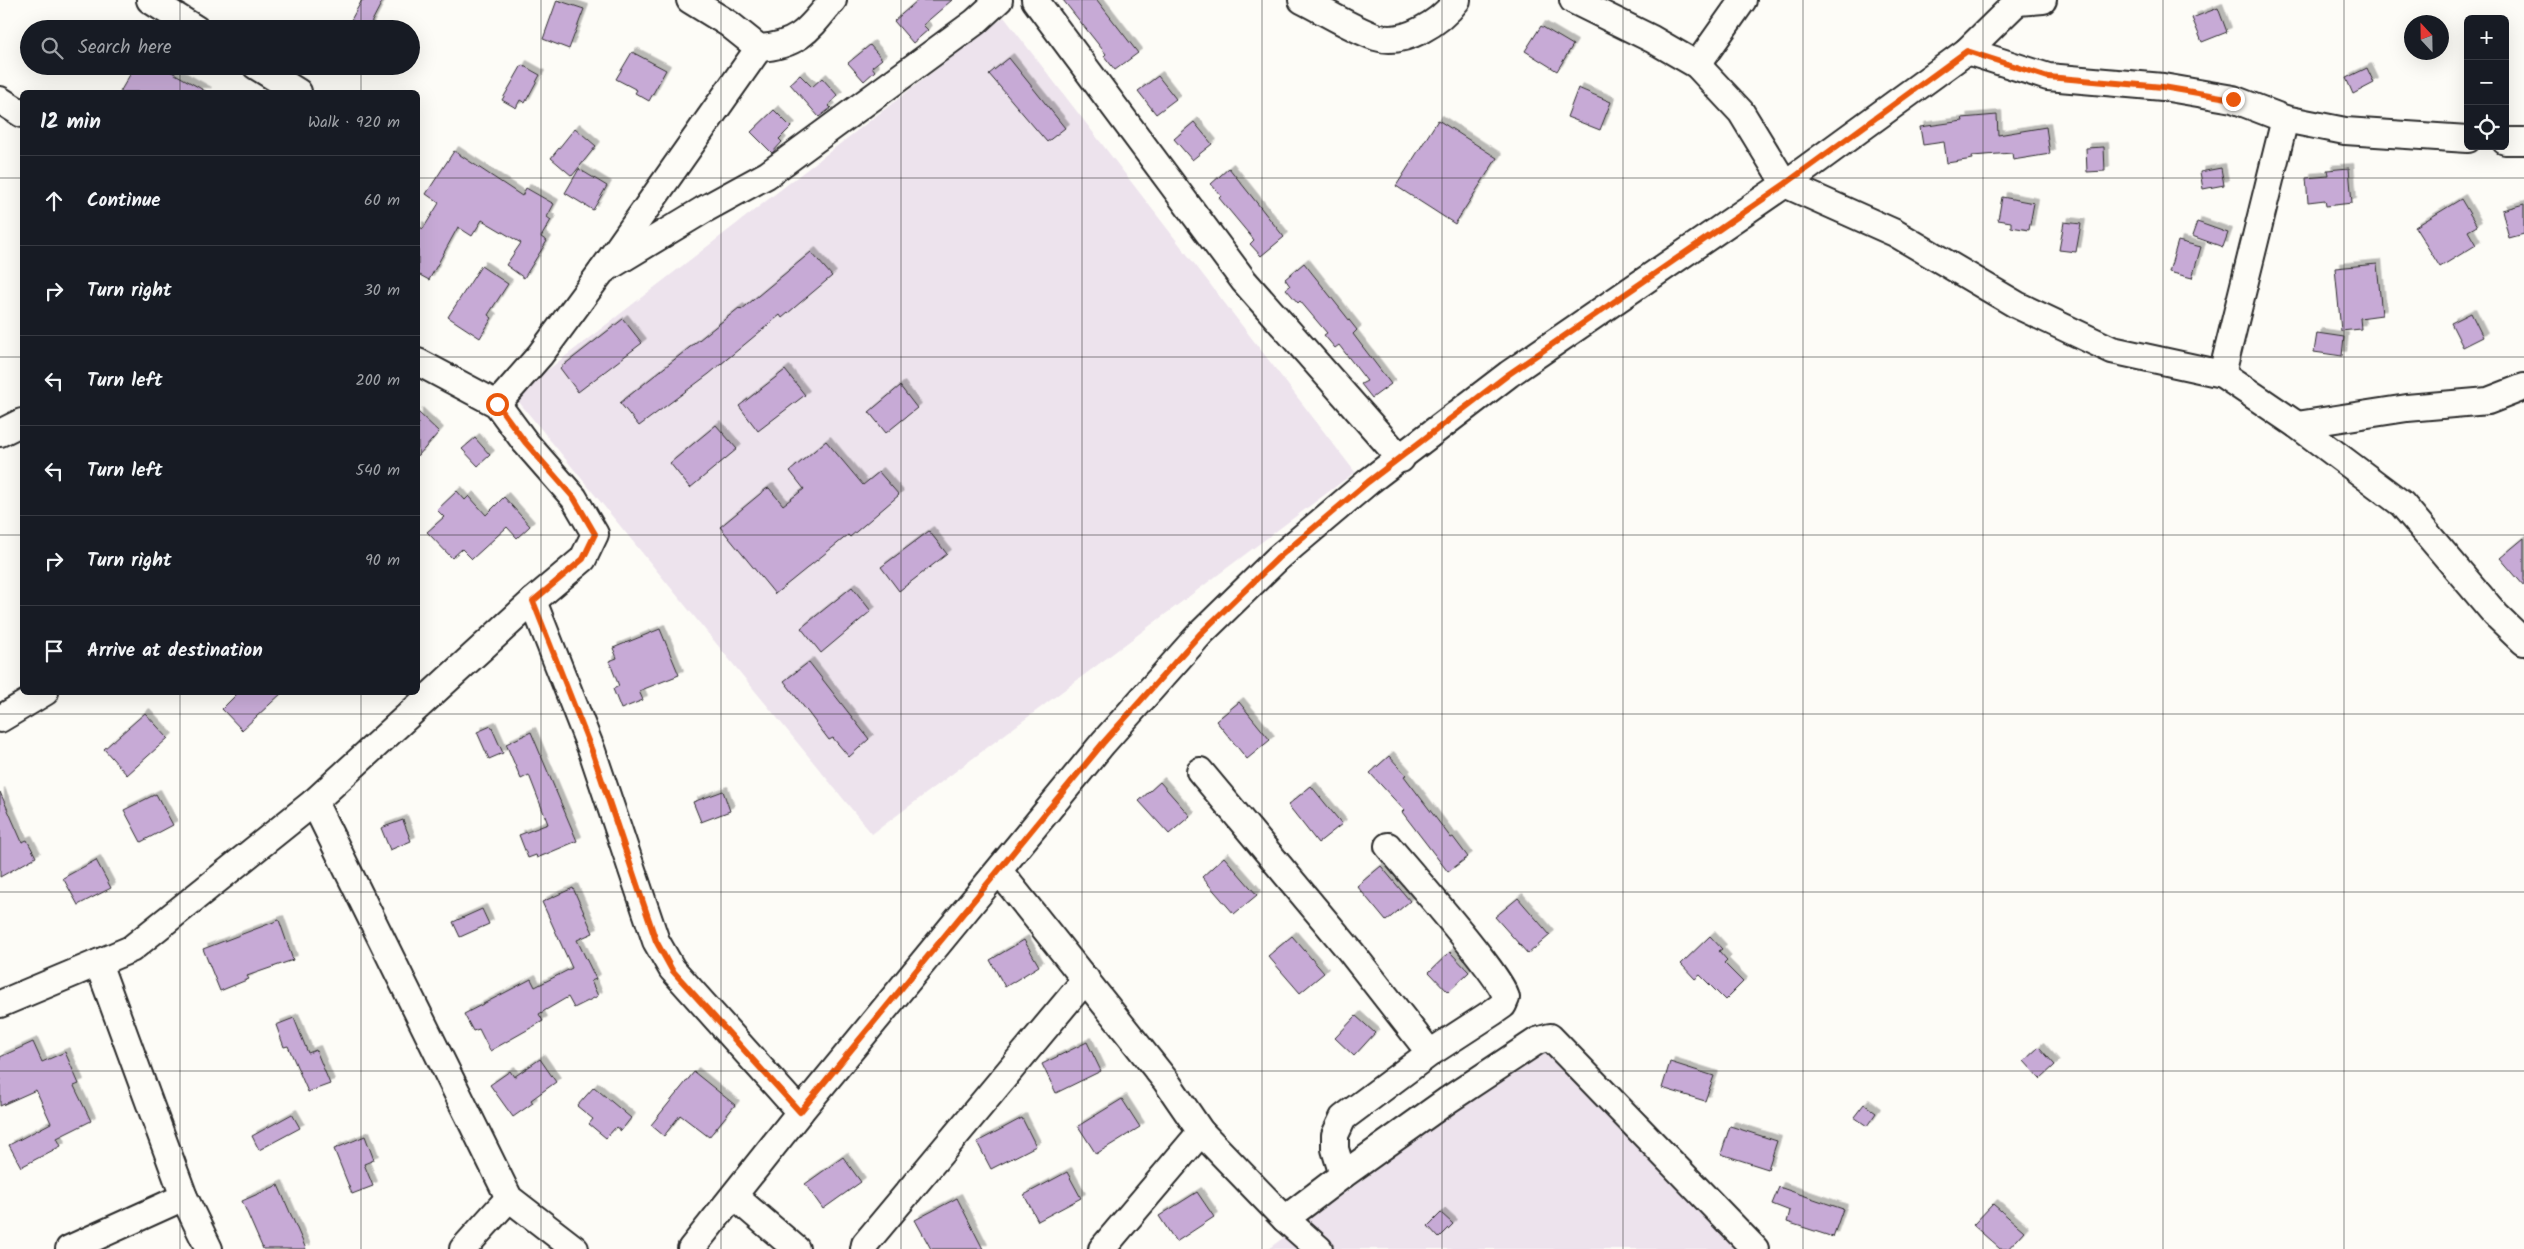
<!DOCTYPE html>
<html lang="en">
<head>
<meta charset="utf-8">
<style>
	:root { --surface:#171b24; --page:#242831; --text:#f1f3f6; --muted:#9ea1a6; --line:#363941 }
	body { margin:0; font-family:Kalam,sans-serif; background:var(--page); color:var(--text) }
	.controls { position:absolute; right:15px; top:15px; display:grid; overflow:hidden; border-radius:8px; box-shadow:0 5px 20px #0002 }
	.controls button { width:45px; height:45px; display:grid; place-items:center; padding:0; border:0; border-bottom:1px solid var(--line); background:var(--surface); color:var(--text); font:25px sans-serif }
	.compass { position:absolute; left:2404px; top:15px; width:45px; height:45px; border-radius:50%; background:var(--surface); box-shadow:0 5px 20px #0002; rotate:338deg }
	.stop { position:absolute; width:15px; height:15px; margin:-11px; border:4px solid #ea580c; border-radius:50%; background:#fff }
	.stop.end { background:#ea580c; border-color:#fff; box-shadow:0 1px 5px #0008 }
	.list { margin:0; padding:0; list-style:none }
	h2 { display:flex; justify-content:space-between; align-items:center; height:65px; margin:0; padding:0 20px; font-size:21px }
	h2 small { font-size:16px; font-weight:400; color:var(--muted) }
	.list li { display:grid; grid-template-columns:32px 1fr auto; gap:15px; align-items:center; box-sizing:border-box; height:90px; padding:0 20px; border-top:1px solid var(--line) }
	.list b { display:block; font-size:19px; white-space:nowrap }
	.list em { font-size:16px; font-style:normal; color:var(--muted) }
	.icon { flex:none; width:28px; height:28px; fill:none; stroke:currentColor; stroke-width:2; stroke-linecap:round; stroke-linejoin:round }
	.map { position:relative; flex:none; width:2524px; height:1249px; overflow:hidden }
	.search { position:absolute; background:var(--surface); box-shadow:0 5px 20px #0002; left:20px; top:20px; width:400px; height:55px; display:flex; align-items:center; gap:12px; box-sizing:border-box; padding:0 18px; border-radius:28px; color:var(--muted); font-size:19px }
	.panel { position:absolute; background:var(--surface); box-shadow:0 5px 20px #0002; left:20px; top:90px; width:400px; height:605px; border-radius:8px }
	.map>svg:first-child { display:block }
	.built { fill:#ede3ed }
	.building { fill:#c7aad6; stroke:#2b2b2b; filter:url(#shadow) }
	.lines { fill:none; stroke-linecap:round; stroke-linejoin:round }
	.minor-casing { stroke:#2b2b2b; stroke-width:30 }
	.minor { stroke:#fdfcf7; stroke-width:26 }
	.route { stroke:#ea580c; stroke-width:6 }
	.grid { fill:none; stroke:#2b2b2b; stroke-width:1; stroke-opacity:0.55 }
</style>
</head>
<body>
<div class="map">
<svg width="2524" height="1249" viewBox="0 0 2524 1249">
	<defs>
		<filter id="shadow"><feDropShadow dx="4.5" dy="-4.5" stdDeviation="0" flood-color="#0004"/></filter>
	</defs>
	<rect width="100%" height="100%" fill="#fdfcf7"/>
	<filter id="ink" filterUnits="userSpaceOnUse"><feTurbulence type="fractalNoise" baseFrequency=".02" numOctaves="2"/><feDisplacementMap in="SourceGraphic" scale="10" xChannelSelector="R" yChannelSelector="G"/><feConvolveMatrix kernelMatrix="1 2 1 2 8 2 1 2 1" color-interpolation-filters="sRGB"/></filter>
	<g filter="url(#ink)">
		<g class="built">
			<polygon points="1004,17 1355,472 872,834 514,396"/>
			<polygon points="1545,1046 1739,1249 1268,1249"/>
		</g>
		<g class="building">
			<polygon points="362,0 383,0 368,29 351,20"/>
			<polygon points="557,0 584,9 569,49 543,39"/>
			<polygon points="918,0 952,0 923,25 928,30 913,43 894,21"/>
			<polygon points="1063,0 1097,0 1138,53 1115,70 1104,56 1106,54"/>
			<polygon points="2218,8 2227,32 2202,42 2192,18"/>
			<polygon points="1541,26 1573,45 1557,71 1525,51"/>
			<polygon points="870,45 882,59 872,67 875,71 864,81 848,63"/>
			<polygon points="632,52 666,70 649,101 635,93 637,90 616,79"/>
			<polygon points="1009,58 1065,128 1047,142 989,74"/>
			<polygon points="522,65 540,75 525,103 520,100 516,108 502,100"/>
			<polygon points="135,66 161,66 207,92 120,92"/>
			<polygon points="2367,68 2374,83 2353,94 2346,78"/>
			<polygon points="800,75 812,87 822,78 838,96 828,105 831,108 819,117 790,84"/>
			<polygon points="1158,76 1176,99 1156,114 1138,91"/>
			<polygon points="1578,88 1611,102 1600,130 1567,117"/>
			<polygon points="774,110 791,127 779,139 782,142 772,153 751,132"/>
			<polygon points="1997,115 1998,135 2046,127 2050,154 2013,160 2012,153 1972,156 1973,159 1947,163 1944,142 1923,145 1920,127 1963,121 1962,118"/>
			<polygon points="1438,120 1497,158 1455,224 1396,186"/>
			<polygon points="1194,122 1212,144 1192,160 1174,139"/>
			<polygon points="575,128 596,146 572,176 551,158"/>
			<polygon points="2104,147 2105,171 2087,172 2086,148"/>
			<polygon points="454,151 522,196 526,188 554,204 547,217 551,220 541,237 547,241 524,278 506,265 521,243 482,220 472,236 458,227 429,280 418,274 418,226 423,229 439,203 426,194"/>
			<polygon points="1229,168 1284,237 1261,256 1250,244 1254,240 1219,198 1221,196 1211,184"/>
			<polygon points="2221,168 2224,185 2203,189 2200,172"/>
			<polygon points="2349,168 2352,203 2326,206 2325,200 2308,202 2306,178 2328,176 2327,170"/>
			<polygon points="579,169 607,186 593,210 565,193"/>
			<polygon points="2002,197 2034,203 2029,230 2011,227 2011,222 1998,220"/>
			<polygon points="2461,199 2477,226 2468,231 2476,245 2440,267 2415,227"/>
			<polygon points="2524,204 2524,234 2509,238 2502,210"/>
			<polygon points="2064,222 2081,224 2076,252 2059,250"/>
			<polygon points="2197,222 2228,233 2223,247 2192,236"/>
			<polygon points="2178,241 2201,247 2192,278 2169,272"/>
			<polygon points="811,252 832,276 782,318 780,315 709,374 639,426 620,403 739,308 741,310"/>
			<polygon points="1304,263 1357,330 1353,334 1391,384 1372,398 1361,384 1367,381 1339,345 1335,348 1324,335 1327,333 1300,301 1298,303 1286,289 1290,286 1285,279"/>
			<polygon points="2377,264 2382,315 2360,318 2361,329 2341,331 2335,268"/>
			<polygon points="481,266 508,284 488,315 492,318 480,338 448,317"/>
			<polygon points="2471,313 2483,337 2463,347 2451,323"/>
			<polygon points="623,319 642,343 578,392 560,368"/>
			<polygon points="2317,333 2344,337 2342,356 2314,352"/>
			<polygon points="785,370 805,395 758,431 739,406"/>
			<polygon points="900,386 917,408 886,433 869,412"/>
			<polygon points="418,412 439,432 418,456"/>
			<polygon points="716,425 737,449 690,488 670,463"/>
			<polygon points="475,438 490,455 478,466 462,449"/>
			<polygon points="826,441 863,485 879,472 899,495 850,537 848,535 775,594 720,527 766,489 769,488 783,505 804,489 790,471"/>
			<polygon points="457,491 465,500 469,496 486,515 504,497 530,526 517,538 507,527 472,559 462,549 452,558 427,532 444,517 437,510"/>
			<polygon points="929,531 947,554 899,591 881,567"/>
			<polygon points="2524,538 2524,586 2500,558"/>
			<polygon points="852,587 871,611 821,653 801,628"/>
			<polygon points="660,629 679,675 639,691 643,700 621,709 613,689 619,686 609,661 617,658 613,648"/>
			<polygon points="809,662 869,739 849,757 833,738 829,740 784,681"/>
			<polygon points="239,692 283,692 242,730 222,709"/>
			<polygon points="1239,702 1270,740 1247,759 1216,721"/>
			<polygon points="145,713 168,738 127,775 104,749"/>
			<polygon points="491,726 503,753 489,759 477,732"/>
			<polygon points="531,732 577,841 537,858 536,855 528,858 519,835 548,824 529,775 521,779 506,744"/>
			<polygon points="1389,756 1406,775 1404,776 1451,838 1453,837 1468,857 1448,872 1402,812 1404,810 1370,773"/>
			<polygon points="1160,782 1190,816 1169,834 1139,801"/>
			<polygon points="1311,786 1342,824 1318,843 1288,805"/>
			<polygon points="723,791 730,811 701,822 693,802"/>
			<polygon points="0,792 22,842 27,840 36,857 0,877"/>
			<polygon points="156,794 173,825 141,842 124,810"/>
			<polygon points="403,820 411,841 390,850 381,828"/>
			<polygon points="1224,857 1257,895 1234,914 1202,877"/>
			<polygon points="96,860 111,888 78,905 63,878"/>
			<polygon points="1381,866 1410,901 1386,921 1357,886"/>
			<polygon points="573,888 593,933 577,940 596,979 591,981 598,996 574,1008 568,997 539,1014 543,1021 490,1051 479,1029 473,1031 464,1014 531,979 535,987 572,968 542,902"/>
			<polygon points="1518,898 1550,935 1528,954 1495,917"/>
			<polygon points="482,909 489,924 460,937 453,922"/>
			<polygon points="279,920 293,960 247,976 249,979 220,991 203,949"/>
			<polygon points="1292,936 1324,973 1300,993 1268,956"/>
			<polygon points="1710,936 1722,949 1719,951 1727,960 1724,963 1743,982 1725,1000 1700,975 1695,979 1681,964"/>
			<polygon points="1024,940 1039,966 1005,987 990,960"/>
			<polygon points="1450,952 1469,972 1448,992 1429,972"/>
			<polygon points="1356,1016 1375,1033 1354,1056 1335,1038"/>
			<polygon points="294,1018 308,1053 316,1050 330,1084 308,1092 288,1046 284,1047 276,1025"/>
			<polygon points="33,1042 42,1062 65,1052 79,1084 74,1086 91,1121 57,1138 61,1146 21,1167 9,1145 51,1123 36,1090 0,1106 0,1057"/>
			<polygon points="1087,1042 1101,1071 1056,1093 1042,1064"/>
			<polygon points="2039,1047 2055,1065 2040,1079 2024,1061"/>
			<polygon points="540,1059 556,1082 531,1100 533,1103 513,1117 490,1085 510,1071 514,1077"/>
			<polygon points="1670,1062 1714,1076 1705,1101 1662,1088"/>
			<polygon points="694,1072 735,1105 709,1137 680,1115 664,1136 651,1125"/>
			<polygon points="594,1087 631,1118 621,1131 616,1127 606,1138 589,1124 593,1119 577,1106"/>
			<polygon points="1122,1099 1140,1127 1096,1154 1078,1126"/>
			<polygon points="1864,1104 1876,1113 1867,1126 1854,1117"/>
			<polygon points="292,1114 300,1128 259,1150 252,1136"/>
			<polygon points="1022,1118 1036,1146 991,1169 977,1142"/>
			<polygon points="1730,1126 1777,1141 1768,1169 1721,1154"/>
			<polygon points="365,1136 374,1160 364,1164 373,1186 352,1194 334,1149"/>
			<polygon points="843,1157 861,1182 823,1209 805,1184"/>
			<polygon points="1067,1172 1081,1198 1038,1221 1024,1195"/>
			<polygon points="278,1185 306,1249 263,1249 242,1201"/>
			<polygon points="1779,1187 1843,1209 1833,1237 1787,1222 1790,1211 1772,1204"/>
			<polygon points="1197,1192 1214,1217 1176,1242 1159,1216"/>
			<polygon points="957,1198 983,1249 931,1249 915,1220"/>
			<polygon points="1993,1204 2024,1231 2008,1249 2000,1249 1973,1225"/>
			<polygon points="1441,1213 1453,1224 1439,1238 1428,1226"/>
		</g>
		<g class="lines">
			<defs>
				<g id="minor">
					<polyline points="150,0 196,29"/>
					<path d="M690,0L729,24L759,48C799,46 810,28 833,0"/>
					<polyline points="1035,0 1244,281 1401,459"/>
					<path d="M1302,0C1326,12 1351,28 1376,37C1404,46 1441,22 1457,0"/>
					<polyline points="1573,0 1652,39 1697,65 1741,112 1785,184 1895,233 2017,305 2112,350 2222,374 2297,425 2402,504 2496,615 2524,642"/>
					<polyline points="2018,2 2043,0"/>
					<polyline points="1967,51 2048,77 2163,87 2233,99 2285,119 2345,131 2468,139"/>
					<polyline points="1697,65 1743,0"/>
					<polyline points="256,66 298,92"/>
					<polyline points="0,100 22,114"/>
					<polyline points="2505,141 2524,141"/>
					<polyline points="602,271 703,210 767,175 975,22 999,0"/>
					<polyline points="2222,374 2285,119"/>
					<polyline points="497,404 540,355 602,271 759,48"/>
					<polyline points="2297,425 2407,408 2488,401 2524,387"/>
					<polyline points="0,433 22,422"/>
					<polyline points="533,601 592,751 656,941 672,969 800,1112"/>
					<polyline points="0,719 45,692"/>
					<polyline points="1200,771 1351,952 1430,1053"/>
					<polyline points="314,802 509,1198 575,1249"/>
					<polyline points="999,871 1166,1081 1201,1132 1285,1219 1319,1249"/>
					<polyline points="98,963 184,1197 209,1249"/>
					<polyline points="0,1004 131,949 314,802 533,601 583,559 595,534 574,498 525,442 497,404 418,362"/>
					<polyline points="1343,1175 1448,1100 1537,1041 1550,1037 1755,1249"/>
					<polyline points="734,1196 796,1249"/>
					<path d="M1285,1219L1343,1175L1335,1149V1135L1343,1118L1430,1053L1493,1012L1503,1005L1506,998C1504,979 1407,869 1388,846"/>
					<polyline points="69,1249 184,1197"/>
					<polyline points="463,1249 509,1198"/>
					<polyline points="691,1249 800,1112 1103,743 1200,634 1278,558 1368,482 1509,374 1785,184 1967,51 2019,0"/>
					<polyline points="864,1249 865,1244 1086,979"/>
					<polyline points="1102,1249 1201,1132"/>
				</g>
			</defs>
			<use href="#minor" class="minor-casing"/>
			<use href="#minor" class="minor"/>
		</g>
	</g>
	<g class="lines" filter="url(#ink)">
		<polyline class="route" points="497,404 525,442 574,498 595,534 583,559 533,601 592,751 656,941 672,970 800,1112 1103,743 1200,634 1278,558 1368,482 1509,374 1785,184 1967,51 2048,77 2163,87 2233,99"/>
	</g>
	<path class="grid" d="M180,0V29M361,0V29M541,0V1249M721,0V1249M901,0V1249M1082,0V1249M1262,0V1249M1442,0V1249M1623,0V1249M1803,0V1249M1983,0V1249M2163,0V1249M2344,0V1249M180,66V92M361,66V92M0,178H22M418,178H2524M0,357H22M418,357H2524M0,535H22M418,535H2524M180,692V1249M361,692V1249M0,714H2524M0,892H2524M0,1071H2524"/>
</svg>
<div class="controls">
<button>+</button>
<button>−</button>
<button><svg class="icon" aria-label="locate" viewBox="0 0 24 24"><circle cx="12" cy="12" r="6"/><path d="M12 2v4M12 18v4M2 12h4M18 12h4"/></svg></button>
</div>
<svg class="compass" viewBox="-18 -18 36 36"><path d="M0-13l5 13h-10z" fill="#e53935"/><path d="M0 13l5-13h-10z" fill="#9ea1a6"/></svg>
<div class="stop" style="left:497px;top:404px"></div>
<div class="stop end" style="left:2233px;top:99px"></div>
<div class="search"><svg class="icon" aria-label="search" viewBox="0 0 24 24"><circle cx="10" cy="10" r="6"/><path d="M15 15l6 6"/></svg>Search here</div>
<section class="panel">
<h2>12 min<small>Walk · 920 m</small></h2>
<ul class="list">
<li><svg class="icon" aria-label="ahead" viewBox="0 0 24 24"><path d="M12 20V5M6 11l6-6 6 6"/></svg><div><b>Continue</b></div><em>60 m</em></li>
<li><svg class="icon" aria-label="right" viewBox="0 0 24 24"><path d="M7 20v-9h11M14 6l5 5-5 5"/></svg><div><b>Turn right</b></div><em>30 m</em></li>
<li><svg class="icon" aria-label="left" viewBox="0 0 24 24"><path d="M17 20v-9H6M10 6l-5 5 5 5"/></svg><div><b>Turn left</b></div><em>200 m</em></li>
<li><svg class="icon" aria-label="left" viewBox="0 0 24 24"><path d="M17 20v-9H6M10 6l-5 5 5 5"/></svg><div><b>Turn left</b></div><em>540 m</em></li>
<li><svg class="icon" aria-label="right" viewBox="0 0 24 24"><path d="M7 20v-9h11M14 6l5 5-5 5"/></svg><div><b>Turn right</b></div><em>90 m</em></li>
<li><svg class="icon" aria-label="arrive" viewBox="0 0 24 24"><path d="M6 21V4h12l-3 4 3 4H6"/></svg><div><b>Arrive at destination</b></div></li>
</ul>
</section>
</div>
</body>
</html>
